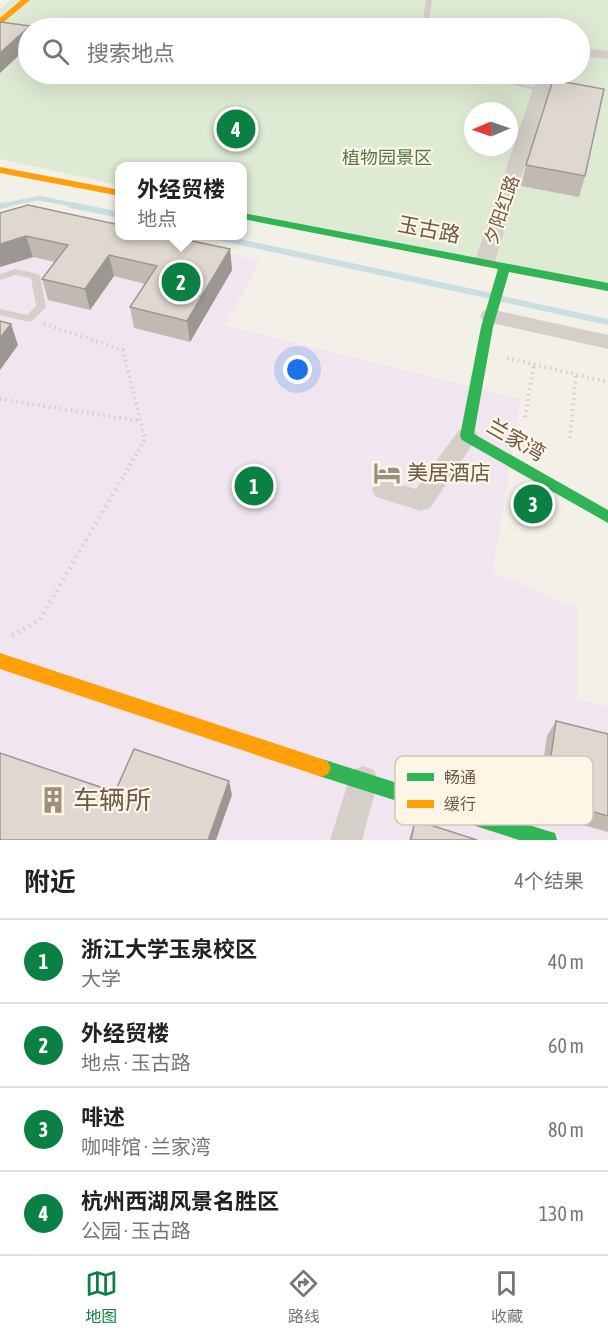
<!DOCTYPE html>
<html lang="zh">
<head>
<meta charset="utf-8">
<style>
	:root { --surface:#fff; --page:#f6f6f6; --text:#222; --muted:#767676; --line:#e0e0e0; --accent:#0b8043 }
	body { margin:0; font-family:"Asap Condensed","Noto Sans SC",sans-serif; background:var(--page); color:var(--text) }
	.compass { position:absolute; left:464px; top:102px; width:54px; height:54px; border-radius:50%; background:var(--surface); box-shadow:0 6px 24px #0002; rotate:268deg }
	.you { position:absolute; left:298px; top:370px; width:21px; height:21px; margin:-15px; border:4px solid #fff; border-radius:50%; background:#1a73e8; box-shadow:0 0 0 9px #1a73e833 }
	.badge { display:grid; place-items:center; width:39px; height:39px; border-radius:50%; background:var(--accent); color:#fff; font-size:20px; font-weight:700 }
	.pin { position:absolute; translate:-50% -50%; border:3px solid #fff; box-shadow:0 2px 6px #0006 }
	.popup { position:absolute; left:115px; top:162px; width:132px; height:78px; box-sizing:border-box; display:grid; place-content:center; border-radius:12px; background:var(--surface); filter:drop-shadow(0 2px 4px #0005); font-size:20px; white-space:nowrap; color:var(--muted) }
	.popup b { font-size:22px; color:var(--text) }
	.popup::after { content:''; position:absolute; left:50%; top:100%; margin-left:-12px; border:12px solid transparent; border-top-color:var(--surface) }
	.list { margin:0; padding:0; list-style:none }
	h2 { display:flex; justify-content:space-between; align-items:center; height:78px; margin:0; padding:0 24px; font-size:26px }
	h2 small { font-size:20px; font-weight:400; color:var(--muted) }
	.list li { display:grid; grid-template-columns:39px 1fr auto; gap:18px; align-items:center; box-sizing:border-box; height:84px; padding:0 24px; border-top:2px solid var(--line) }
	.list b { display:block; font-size:22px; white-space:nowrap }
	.list p { margin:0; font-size:20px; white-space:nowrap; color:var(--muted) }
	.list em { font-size:20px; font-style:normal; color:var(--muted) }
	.icon { flex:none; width:33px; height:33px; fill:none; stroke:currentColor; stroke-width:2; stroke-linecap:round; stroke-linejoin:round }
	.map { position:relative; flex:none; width:608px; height:840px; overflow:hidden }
	.search { position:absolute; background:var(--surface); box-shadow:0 6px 24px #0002; left:18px; right:18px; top:18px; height:66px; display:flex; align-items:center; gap:15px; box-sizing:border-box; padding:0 21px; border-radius:33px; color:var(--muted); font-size:22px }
	.sheet { height:414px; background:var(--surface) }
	nav { display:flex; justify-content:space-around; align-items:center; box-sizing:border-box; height:84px; border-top:2px solid var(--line); background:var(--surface); font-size:16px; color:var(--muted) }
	nav a { display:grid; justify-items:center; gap:3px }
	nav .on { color:var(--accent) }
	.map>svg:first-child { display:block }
	.education { fill:#f1e6ef }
	.green { fill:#deead3; fill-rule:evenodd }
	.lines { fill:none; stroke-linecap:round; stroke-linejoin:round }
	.stream-far1 { stroke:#cadee2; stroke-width:4.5 }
	.stream { stroke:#cadee2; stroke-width:6 }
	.path-far1 { stroke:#d6cfc9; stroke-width:4; stroke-dasharray:1.5 4; stroke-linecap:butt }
	.path { stroke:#d6cfc9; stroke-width:4.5; stroke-dasharray:1.5 5; stroke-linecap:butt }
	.lane { fill:#d5cfca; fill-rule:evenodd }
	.street { fill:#d5cfca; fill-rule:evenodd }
	.fast { fill:#30b455; fill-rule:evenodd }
	.slow { fill:#ff9f0a; fill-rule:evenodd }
	.wall { fill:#c0bab3 }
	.shaded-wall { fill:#9c9792 }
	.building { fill:#dfd8d0; stroke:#9c9792; stroke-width:1.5 }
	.labels { text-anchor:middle; stroke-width:4.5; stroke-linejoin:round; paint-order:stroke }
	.far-park-label { font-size:18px; fill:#527947; stroke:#fdf6e7 }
	.far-street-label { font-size:18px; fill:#6e5a4b; stroke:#fdf6e7 }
	.street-label { font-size:21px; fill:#6e5a4b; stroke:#fdf6e7 }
	.poi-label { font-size:21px; fill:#6e5a4b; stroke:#fdf6e7; text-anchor:start }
	.near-poi-label { font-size:26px; fill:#6e5a4b; stroke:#fdf6e7; text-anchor:start }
	.key { fill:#fdf6e7; stroke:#d2c7b8; stroke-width:1.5 }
	.key-label { font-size:16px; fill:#6e5a4b }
</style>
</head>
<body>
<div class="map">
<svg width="608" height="840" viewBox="0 0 608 840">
	<rect width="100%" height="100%" fill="#f3f0e7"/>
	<polygon class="education" points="0,217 120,236 150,236 260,261 225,325 521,399 493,572 577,608 577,700 608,706 608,840 0,840"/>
	<path class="green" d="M11,0H608V292L243,212V166H120L119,185L0,159V9ZM28,28H580V74H28ZM473,111H509V147H473Z"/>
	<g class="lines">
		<polyline class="stream-far1" points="0,206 39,198 78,206"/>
		<g class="stream">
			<polyline points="71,205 120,215"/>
			<polyline points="0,206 6,205"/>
			<polyline points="212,236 491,296"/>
			<polyline points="502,299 608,322"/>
		</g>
		<g class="path-far1">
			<polyline points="44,324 123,350 145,439 122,479"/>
			<polyline points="507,358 608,382"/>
			<polyline points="0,399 140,421"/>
			<polyline points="525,417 534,365"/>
			<polyline points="570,438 576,375"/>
		</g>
		<polyline class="path" points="12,635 39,621 123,477"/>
		<g class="lane">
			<polygon points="426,0 432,0 428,28 422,28"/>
			<polygon points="471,74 482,74 546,90 542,92"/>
			<polygon points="15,269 38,274 40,276 46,307 32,321 29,322 0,315 0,309 27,315 36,306 31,278 15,275 0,280 0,274"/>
		</g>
		<g class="street">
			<polygon points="580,48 608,51 608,59 580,56"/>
			<polygon points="538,74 554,74 495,261 492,265 485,267 478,265 475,261"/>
			<polygon points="490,309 608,335 608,349 483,321 480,316 483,311"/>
			<polygon points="467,427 475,430 478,436 430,508 421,511 376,497 372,490 376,483 384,480 416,489 459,430"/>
			<polygon points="363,766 374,770 378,781 362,840 330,840 352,770"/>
		</g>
		<g class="fast">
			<polygon points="243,213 608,283 608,291 509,272 493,327 474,434 608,510 608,523 462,440 460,436 481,327 498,269 243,219"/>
			<polygon points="322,759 548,831 555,833 557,840 519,840 322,777 316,774 313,768 316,762"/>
		</g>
		<g class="slow">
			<polygon points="21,0 30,0 0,25 0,18"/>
			<polygon points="0,167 120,190 120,196 0,173"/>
			<polygon points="0,653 322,759 328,762 331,768 328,774 322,777 0,669"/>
		</g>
	</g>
	<g class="wall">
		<polygon points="526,165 585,176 579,197 521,186"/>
		<polygon points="0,213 230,249 232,270 190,342 134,328 130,307 145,284 114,276 90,310 48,300 42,279 55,262 33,257 0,267"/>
		<polygon points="556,721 608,734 608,832 536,812 547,736"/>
		<polygon points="415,820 477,840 409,840"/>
	</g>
	<g class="shaded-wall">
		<polygon points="30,26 31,28 28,28 28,47 0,73 0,53"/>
		<polygon points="26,236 33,257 0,267 0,244"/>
		<polygon points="230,249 232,270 190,342 187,321"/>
		<polygon points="109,255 114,276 90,310 85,289"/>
		<polygon points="11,324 18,345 0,370 0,338"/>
		<polygon points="229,781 232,795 216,840 208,840"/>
	</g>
	<g class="building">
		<polygon points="1,22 30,26 0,53 0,23"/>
		<polygon points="553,80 604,89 585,176 526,165"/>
		<polygon points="28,205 120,225 120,236 168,236 230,249 187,321 130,307 157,266 109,255 85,289 42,279 68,245 26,236 0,244 0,213"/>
		<polygon points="0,321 11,324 0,338"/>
		<polygon points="556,721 608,734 608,816 545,798"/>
		<polygon points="134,749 229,781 208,840 0,840 0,753 115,792"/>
		<polygon points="415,820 477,840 411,840"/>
	</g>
	<defs>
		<symbol id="hotel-bare" viewBox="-9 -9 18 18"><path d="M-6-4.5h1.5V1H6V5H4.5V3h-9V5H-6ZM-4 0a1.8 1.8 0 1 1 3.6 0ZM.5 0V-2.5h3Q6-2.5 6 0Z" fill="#9d8e82" stroke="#fdf6e7" stroke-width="2.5" paint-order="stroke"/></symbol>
		<symbol id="building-bare" viewBox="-9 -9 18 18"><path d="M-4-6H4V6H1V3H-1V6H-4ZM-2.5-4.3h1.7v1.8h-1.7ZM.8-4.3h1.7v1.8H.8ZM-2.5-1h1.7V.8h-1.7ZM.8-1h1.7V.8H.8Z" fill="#9d8e82" stroke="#fdf6e7" stroke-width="2.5" paint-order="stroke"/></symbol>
	</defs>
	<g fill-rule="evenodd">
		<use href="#hotel-bare" x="368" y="454" width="38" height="38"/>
		<use href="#building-bare" x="34" y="781" width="38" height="38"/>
	</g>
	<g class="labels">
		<g class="far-park-label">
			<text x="387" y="164">植物园景区</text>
		</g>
		<g class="far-street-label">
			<text transform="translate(502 210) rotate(-71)" y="6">夕阳红路</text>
		</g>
		<g class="street-label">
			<text transform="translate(429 230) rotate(11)" y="7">玉古路</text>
			<text transform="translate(516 440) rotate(30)" y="7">兰家湾</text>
		</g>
		<g class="poi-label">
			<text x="407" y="480">美居酒店</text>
		</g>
		<g class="near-poi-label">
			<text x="73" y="809">车辆所</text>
		</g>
	</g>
	<rect x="395" y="756" width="198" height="69" rx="9" class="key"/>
	<rect x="407" y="773" width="27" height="8" fill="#30b455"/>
	<rect x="407" y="800" width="27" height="8" fill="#ff9f0a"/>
	<g class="key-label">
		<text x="444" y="783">畅通</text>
		<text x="444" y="810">缓行</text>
	</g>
</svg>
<svg class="compass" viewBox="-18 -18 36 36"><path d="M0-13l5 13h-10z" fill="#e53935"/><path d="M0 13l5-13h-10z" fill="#767676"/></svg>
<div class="you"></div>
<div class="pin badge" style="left:254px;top:486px">1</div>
<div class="pin badge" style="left:181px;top:282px">2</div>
<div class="popup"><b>外经贸楼</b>地点</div>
<div class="pin badge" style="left:533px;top:504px">3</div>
<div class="pin badge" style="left:236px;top:129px">4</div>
<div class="search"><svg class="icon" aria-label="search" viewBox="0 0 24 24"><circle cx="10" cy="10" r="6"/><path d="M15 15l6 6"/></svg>搜索地点</div>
</div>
<section class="sheet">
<h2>附近<small>4个结果</small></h2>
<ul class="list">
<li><span class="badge">1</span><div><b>浙江大学玉泉校区</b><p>大学</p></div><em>40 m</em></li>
<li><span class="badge">2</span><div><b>外经贸楼</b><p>地点 · 玉古路</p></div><em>60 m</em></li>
<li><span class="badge">3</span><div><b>啡述</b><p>咖啡馆 · 兰家湾</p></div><em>80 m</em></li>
<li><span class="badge">4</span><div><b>杭州西湖风景名胜区</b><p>公园 · 玉古路</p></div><em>130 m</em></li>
</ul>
</section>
<nav>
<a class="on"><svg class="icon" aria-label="map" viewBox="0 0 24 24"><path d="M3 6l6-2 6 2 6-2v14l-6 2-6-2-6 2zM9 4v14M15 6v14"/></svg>地图</a>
<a><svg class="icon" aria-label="directions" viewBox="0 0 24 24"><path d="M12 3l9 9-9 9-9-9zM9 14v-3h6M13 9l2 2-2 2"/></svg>路线</a>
<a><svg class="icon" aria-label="saved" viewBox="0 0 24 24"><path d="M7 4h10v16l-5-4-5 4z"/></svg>收藏</a>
</nav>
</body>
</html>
